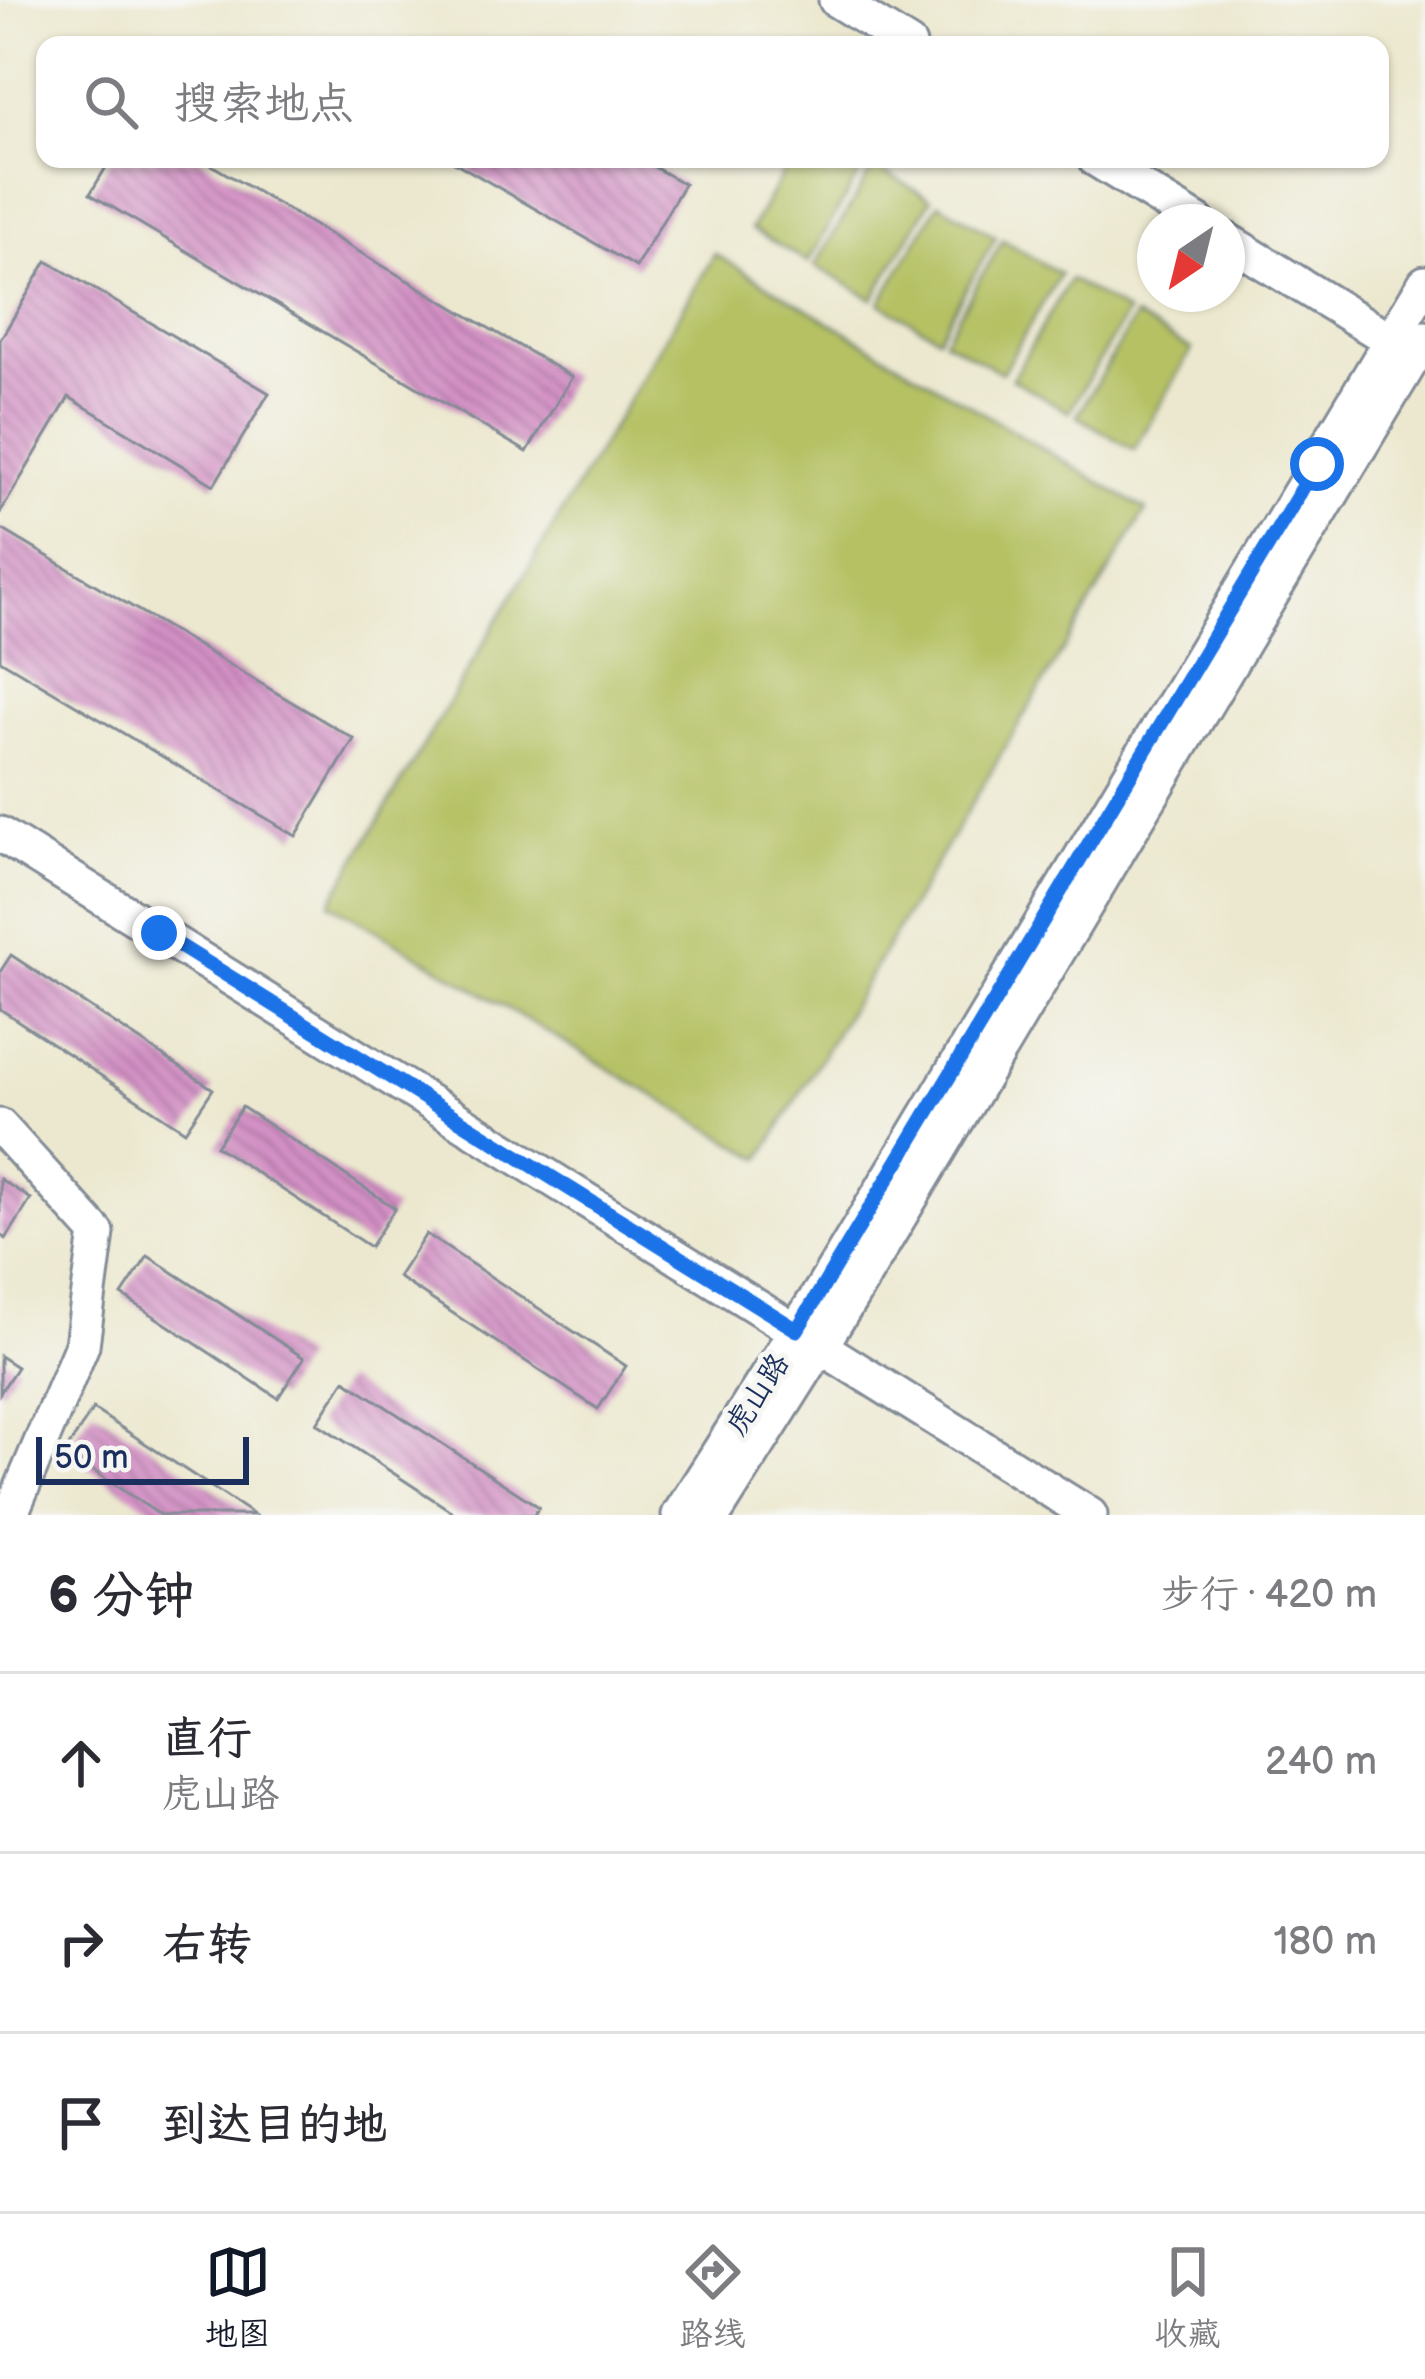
<!DOCTYPE html>
<html lang="zh">
<head>
<meta charset="utf-8">
<style>
	:root { --surface:#fff; --page:#f7f7f7; --text:#2b2b33; --muted:#7c7c81; --line:#e1e1e2; --accent:#111827 }
	body { margin:0; font-family:"Balsamiq Sans","LXGW WenKai TC",sans-serif; background:var(--page); color:var(--text) }
	.compass { position:absolute; left:1137px; top:204px; width:108px; height:108px; border-radius:50%; background:var(--surface); box-shadow:0 3px 9px #0004; rotate:215deg }
	.scale { position:absolute; left:36px; bottom:30px; width:213px; box-sizing:border-box; padding-left:12px; border:6px solid #1b2f5e; border-top:0; font-size:33px; line-height:42px; white-space:nowrap; color:#1b2f5e; -webkit-text-stroke:9px #f6f6f2; paint-order:stroke }
	.stop { position:absolute; width:36px; height:36px; margin:-27px; border:9px solid #1a73e8; border-radius:50%; background:#fff }
	.stop.end { background:#1a73e8; border-color:#fff; box-shadow:0 3px 12px #0008 }
	.list { margin:0; padding:0; list-style:none }
	h2 { display:flex; justify-content:space-between; align-items:center; height:156px; margin:0; padding:0 48px; font-size:51px }
	h2 small { font-size:39px; font-weight:400; color:var(--muted) }
	.list li { display:grid; grid-template-columns:78px 1fr auto; gap:36px; align-items:center; box-sizing:border-box; height:180px; padding:0 48px; border-top:3px solid var(--line) }
	.list b { display:block; font-size:45px; white-space:nowrap }
	.list p { margin:0; font-size:39px; white-space:nowrap; color:var(--muted) }
	.list em { font-size:39px; font-style:normal; color:var(--muted) }
	.icon { flex:none; width:66px; height:66px; fill:none; stroke:currentColor; stroke-width:2; stroke-linecap:round; stroke-linejoin:round }
	.map { position:relative; flex:none; width:1425px; height:1515px; overflow:hidden }
	.search { position:absolute; background:var(--surface); box-shadow:0 3px 9px #0004; left:36px; right:36px; top:36px; height:132px; display:flex; align-items:center; gap:30px; box-sizing:border-box; padding:0 42px; border-radius:24px; color:var(--muted); font-size:45px }
	.sheet { height:696px; background:var(--surface) }
	nav { display:flex; justify-content:space-around; align-items:center; box-sizing:border-box; height:168px; border-top:3px solid var(--line); background:var(--surface); font-size:33px; color:var(--muted) }
	nav a { display:grid; justify-items:center; gap:6px }
	nav .on { color:var(--accent) }
	.map>svg:first-child { display:block }
	.pitch { fill:#b5c163; stroke:#687860; stroke-width:3 }
	.building { fill:url(#building-back-hatch) }
	.lines { fill:none; stroke-linecap:round; stroke-linejoin:round }
	.minor-casing { stroke:#848c96; stroke-width:39 }
	.minor { stroke:#fff; stroke-width:33 }
	.route { stroke:#1a73e8; stroke-width:15 }
	.labels { text-anchor:middle; stroke-width:10; stroke-linejoin:round; paint-order:stroke }
	.street-label { font-size:30px; fill:#1b2f5e; stroke:#f6f6f2 }
</style>
</head>
<body>
<div class="map">
<svg width="1425" height="1515" viewBox="0 0 1425 1515">
	<defs>
		<pattern id="building-back-hatch" width="6" height="6" patternUnits="userSpaceOnUse" patternTransform="scale(3)"><rect width="6" height="6" fill="#d390c4"/><path d="M-1 5l2 2M0 0l6 6M5-1l2 2" fill="none" stroke="#aa76a2"/></pattern>
	</defs>
	<rect width="100%" height="100%" fill="#f6f6f2"/>
	<filter id="ink" filterUnits="userSpaceOnUse"><feTurbulence type="fractalNoise" baseFrequency=".00833" numOctaves="2"/><feDisplacementMap in="SourceGraphic" scale="24" xChannelSelector="R" yChannelSelector="G"/><feConvolveMatrix kernelMatrix="1 2 1 2 8 2 1 2 1" color-interpolation-filters="sRGB"/></filter>
	<filter id="wash" filterUnits="userSpaceOnUse"><feTurbulence type="fractalNoise" baseFrequency=".004" numOctaves="4" result="noise"/><feDisplacementMap in="SourceGraphic" scale="48" xChannelSelector="R" yChannelSelector="G"/><feGaussianBlur stdDeviation="2.7" result="paint"/><feColorMatrix in="noise" values="0 0 0 0 0 0 0 0 0 0 0 0 0 0 0 0 0 1.4 0 .05"/><feComposite in="paint" operator="in"/></filter>
	<g filter="url(#wash)">
		<rect width="100%" height="100%" fill="#ece8cf"/>
		<g class="pitch">
			<polygon points="791,159 866,162 808,262 751,229"/>
			<polygon points="874,166 931,199 873,299 815,266"/>
			<polygon points="939,203 996,237 938,337 880,303"/>
			<polygon points="1003,240 1060,274 1002,373 944,340"/>
			<polygon points="715,254 1146,510 761,1159 330,903"/>
			<polygon points="1070,279 1127,313 1069,412 1012,379"/>
			<polygon points="1135,317 1192,350 1134,450 1077,416"/>
		</g>
		<g id="blocks">
			<g class="building">
				<polygon points="111,159 201,159 572,377 527,452 90,194"/>
				<polygon points="449,159 640,159 684,184 636,267"/>
				<polygon points="47,261 269,393 214,485 69,397 0,513 0,340"/>
				<polygon points="0,528 354,739 296,836 0,660"/>
				<polygon points="11,955 213,1089 185,1131 0,1009 0,972"/>
				<polygon points="242,1107 395,1208 370,1247 216,1146"/>
				<polygon points="0,1179 31,1199 6,1239 0,1235"/>
				<polygon points="426,1234 626,1366 598,1409 398,1277"/>
				<polygon points="148,1256 304,1358 278,1398 122,1295"/>
				<polygon points="0,1356 17,1367 0,1393"/>
				<polygon points="345,1380 539,1507 534,1515 457,1515 317,1423"/>
				<polygon points="93,1409 254,1515 160,1515 65,1452"/>
			</g>
		</g>
	</g>
	<g filter="url(#ink)">
		<use href="#blocks" fill-opacity="0" stroke="#848c96" stroke-width="3"/>
		<g class="lines">
			<defs>
				<g id="minor">
					<polyline points="836,0 909,45"/>
					<polyline points="1095,159 1198,222"/>
					<polyline points="1227,240 1410,352"/>
					<polyline points="0,834 1090,1515"/>
					<polyline points="0,1126 97,1233 82,1345 15,1504 3,1515"/>
					<polyline points="679,1515 824,1286 1425,283"/>
					<polyline points="714,1515 849,1301 1425,338"/>
				</g>
			</defs>
			<use href="#minor" class="minor-casing"/>
			<use href="#minor" class="minor"/>
		</g>
	</g>
	<g class="lines" filter="url(#ink)">
		<polyline class="route" points="159,933 797,1330 1317,464"/>
	</g>
	<g class="labels">
		<g class="street-label">
			<text transform="translate(757 1394) rotate(-57)" y="10">虎山路</text>
		</g>
	</g>
</svg>
<svg class="compass" viewBox="-18 -18 36 36"><path d="M0-13l5 13h-10z" fill="#e53935"/><path d="M0 13l5-13h-10z" fill="#7c7c81"/></svg>
<div class="scale">50 m</div>
<div class="stop" style="left:1317px;top:464px"></div>
<div class="stop end" style="left:159px;top:933px"></div>
<div class="search"><svg class="icon" aria-label="search" viewBox="0 0 24 24"><circle cx="10" cy="10" r="6"/><path d="M15 15l6 6"/></svg>搜索地点</div>
</div>
<section class="sheet">
<h2>6 分钟<small>步行 · 420 m</small></h2>
<ul class="list">
<li><svg class="icon" aria-label="ahead" viewBox="0 0 24 24"><path d="M12 20V5M6 11l6-6 6 6"/></svg><div><b>直行</b><p>虎山路</p></div><em>240 m</em></li>
<li><svg class="icon" aria-label="right" viewBox="0 0 24 24"><path d="M7 20v-9h11M14 6l5 5-5 5"/></svg><div><b>右转</b></div><em>180 m</em></li>
<li><svg class="icon" aria-label="arrive" viewBox="0 0 24 24"><path d="M6 21V4h12l-3 4 3 4H6"/></svg><div><b>到达目的地</b></div></li>
</ul>
</section>
<nav>
<a class="on"><svg class="icon" aria-label="map" viewBox="0 0 24 24"><path d="M3 6l6-2 6 2 6-2v14l-6 2-6-2-6 2zM9 4v14M15 6v14"/></svg>地图</a>
<a><svg class="icon" aria-label="directions" viewBox="0 0 24 24"><path d="M12 3l9 9-9 9-9-9zM9 14v-3h6M13 9l2 2-2 2"/></svg>路线</a>
<a><svg class="icon" aria-label="saved" viewBox="0 0 24 24"><path d="M7 4h10v16l-5-4-5 4z"/></svg>收藏</a>
</nav>
</body>
</html>
